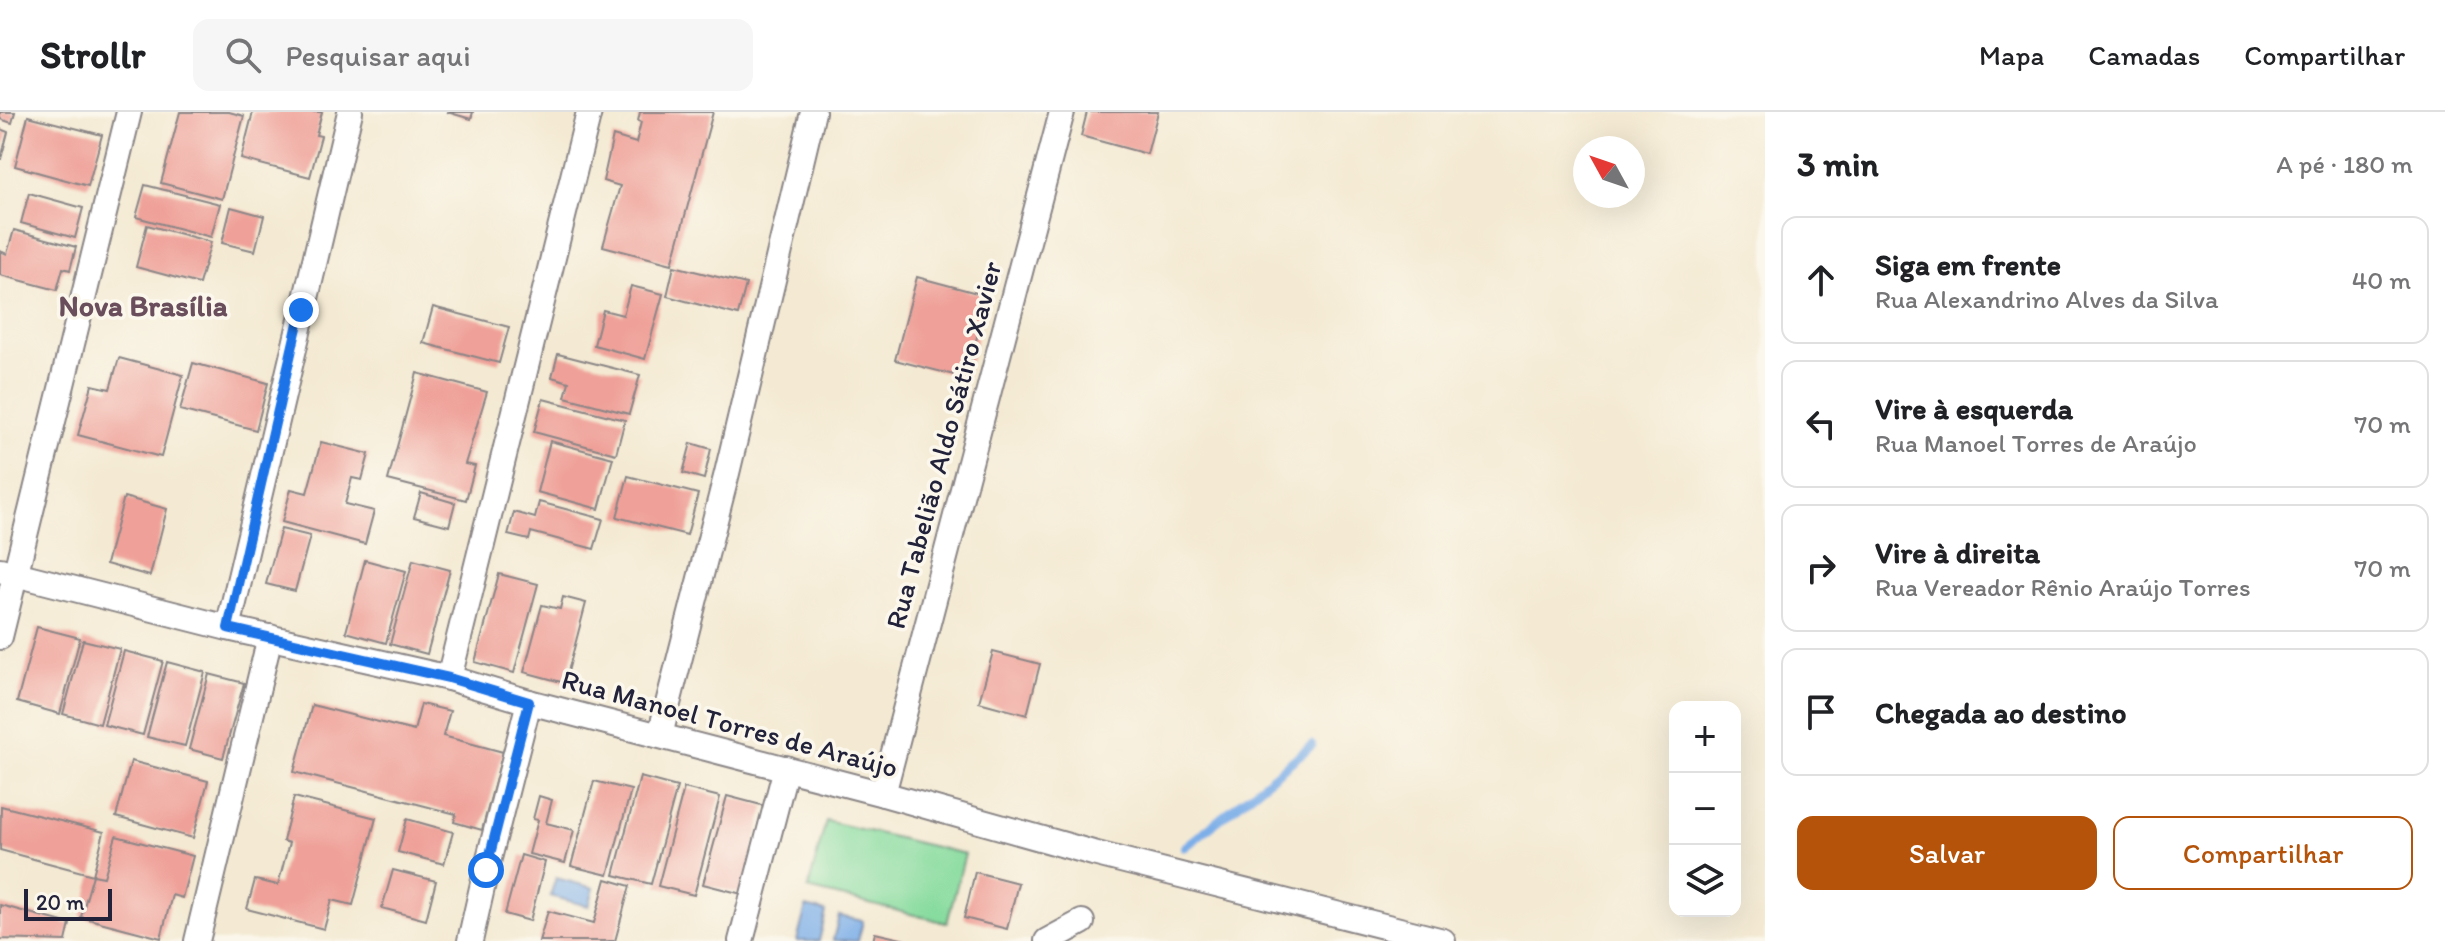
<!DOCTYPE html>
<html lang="pt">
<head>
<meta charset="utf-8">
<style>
	:root { --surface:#fff; --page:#f6f6f6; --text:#202124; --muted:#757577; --line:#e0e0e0; --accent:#b45309 }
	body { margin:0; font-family:Itim,sans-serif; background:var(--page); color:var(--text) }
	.controls { position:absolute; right:24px; bottom:24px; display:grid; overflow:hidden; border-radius:16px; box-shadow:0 8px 32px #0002 }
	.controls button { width:72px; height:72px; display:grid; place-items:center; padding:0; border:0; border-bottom:2px solid var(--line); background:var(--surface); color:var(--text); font:40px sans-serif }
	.compass { position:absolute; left:1573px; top:24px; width:72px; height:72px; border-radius:50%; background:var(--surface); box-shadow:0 8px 32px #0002; rotate:310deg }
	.scale { position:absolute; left:24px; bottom:20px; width:88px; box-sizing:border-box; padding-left:8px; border:4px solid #22223b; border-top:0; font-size:22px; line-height:28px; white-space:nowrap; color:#22223b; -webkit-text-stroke:6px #fbf7ec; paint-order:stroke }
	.stop { position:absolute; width:24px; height:24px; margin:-18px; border:6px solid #1a73e8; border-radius:50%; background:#fff }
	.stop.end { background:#1a73e8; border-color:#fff; box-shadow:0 2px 8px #0008 }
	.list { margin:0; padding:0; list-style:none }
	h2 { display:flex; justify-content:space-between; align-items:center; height:104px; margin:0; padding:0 32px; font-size:34px }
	h2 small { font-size:26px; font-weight:400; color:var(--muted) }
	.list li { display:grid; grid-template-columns:52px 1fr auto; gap:24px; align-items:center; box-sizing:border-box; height:128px; margin:0 16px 16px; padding:0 16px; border:2px solid var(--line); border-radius:16px }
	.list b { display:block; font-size:30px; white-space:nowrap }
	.list p { margin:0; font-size:26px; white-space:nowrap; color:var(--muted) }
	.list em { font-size:26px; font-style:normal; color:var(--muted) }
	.actions { display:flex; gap:16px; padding:24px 32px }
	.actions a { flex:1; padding:18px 0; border:2px solid var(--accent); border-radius:16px; text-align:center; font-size:28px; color:var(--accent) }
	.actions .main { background:var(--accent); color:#fff }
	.icon { flex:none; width:44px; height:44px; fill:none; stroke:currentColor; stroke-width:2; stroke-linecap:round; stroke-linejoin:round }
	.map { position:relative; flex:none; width:1765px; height:829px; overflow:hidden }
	header { display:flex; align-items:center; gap:48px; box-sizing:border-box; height:112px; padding:0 40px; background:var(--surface); border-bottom:2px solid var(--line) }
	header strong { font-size:38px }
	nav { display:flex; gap:44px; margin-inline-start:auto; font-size:28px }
	.search { width:560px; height:72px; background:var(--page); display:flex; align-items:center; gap:20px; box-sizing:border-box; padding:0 28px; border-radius:16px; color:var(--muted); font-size:30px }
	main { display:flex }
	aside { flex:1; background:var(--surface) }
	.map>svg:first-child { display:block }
	.green { fill:#86db9e; stroke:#547e6c; stroke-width:2 }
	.water { fill:#7caee8; stroke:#4f6892; stroke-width:2 }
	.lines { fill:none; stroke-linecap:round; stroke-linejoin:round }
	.stream { stroke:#7caee8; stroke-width:9 }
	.building { fill:#efa199 }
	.minor-casing { stroke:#8b8687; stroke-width:28 }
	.minor { stroke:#fff; stroke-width:24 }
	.route { stroke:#1a73e8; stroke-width:10 }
	.labels { text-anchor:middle; stroke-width:7; stroke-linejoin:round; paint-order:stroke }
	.street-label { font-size:28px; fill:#22223b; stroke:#fbf7ec }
	.neighbourhood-label { font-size:30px; font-weight:bold; fill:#6a4e5c; stroke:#fbf7ec }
</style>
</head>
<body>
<header>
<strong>Strollr</strong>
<div class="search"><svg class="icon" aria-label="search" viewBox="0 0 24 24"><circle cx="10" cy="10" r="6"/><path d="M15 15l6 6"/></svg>Pesquisar aqui</div>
<nav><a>Mapa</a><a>Camadas</a><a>Compartilhar</a></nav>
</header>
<main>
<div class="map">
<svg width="1765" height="829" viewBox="0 0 1765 829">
	<rect width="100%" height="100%" fill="#fbf7ec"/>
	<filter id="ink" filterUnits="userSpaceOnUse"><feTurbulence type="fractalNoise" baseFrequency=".0125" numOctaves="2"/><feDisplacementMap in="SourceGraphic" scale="16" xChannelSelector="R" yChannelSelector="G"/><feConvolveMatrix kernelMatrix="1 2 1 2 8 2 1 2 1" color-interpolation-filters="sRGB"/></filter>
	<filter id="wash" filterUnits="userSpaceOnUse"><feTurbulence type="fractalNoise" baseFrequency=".006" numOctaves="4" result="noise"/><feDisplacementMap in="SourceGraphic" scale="32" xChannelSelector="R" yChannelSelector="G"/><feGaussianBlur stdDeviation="1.8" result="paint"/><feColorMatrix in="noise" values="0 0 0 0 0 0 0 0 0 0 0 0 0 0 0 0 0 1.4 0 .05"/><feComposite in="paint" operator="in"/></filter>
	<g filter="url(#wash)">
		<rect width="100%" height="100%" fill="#f4ead3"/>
		<polygon class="green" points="826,709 965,742 947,811 808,777"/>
		<g class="water">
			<polygon points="556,766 594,776 589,794 550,784"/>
			<polygon points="806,795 826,800 819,829 797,829"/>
			<polygon points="839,804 863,809 858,829 833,828"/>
		</g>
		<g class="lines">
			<polyline class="stream" points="1185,735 1312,633"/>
		</g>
		<g id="blocks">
			<g class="building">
				<polygon points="0,0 15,0 12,11 0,7"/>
				<polygon points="180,0 229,0 244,4 222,87 161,71"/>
				<polygon points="253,0 322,0 316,23 321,24 310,65 241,47"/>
				<polygon points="447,0 473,0 471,7"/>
				<polygon points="640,0 713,0 672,152 603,134 620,74 603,69 613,24 636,31 641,10 638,9"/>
				<polygon points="1087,0 1158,0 1147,42 1081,24"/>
				<polygon points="28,4 102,23 88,74 15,54"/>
				<polygon points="0,17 8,20 1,47 0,47"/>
				<polygon points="145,73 220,92 211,125 136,105"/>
				<polygon points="29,81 83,96 75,126 21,111"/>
				<polygon points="231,95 264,104 255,139 222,131"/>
				<polygon points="147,113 211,130 199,172 136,155"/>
				<polygon points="14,118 76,135 70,158 63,156 57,178 0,163 0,139 7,142"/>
				<polygon points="674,154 746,172 738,203 667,184"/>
				<polygon points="917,165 988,184 966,266 895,248"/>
				<polygon points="631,174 663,182 645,247 594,233 603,198 623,203"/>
				<polygon points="433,195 509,215 499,251 423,231"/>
				<polygon points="558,242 640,263 629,302 565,285 569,270 552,265"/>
				<polygon points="119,246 183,263 161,345 78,323 92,273 110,277"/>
				<polygon points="193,251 268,271 256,318 180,298"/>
				<polygon points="417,261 487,280 465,352 475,354 466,388 388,368"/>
				<polygon points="543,287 625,308 616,342 534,320"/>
				<polygon points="550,329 613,346 599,397 537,380"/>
				<polygon points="321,330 369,342 362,368 352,366 345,392 374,399 365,432 282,410 291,377 307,381"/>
				<polygon points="691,331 711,337 704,367 683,361"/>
				<polygon points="628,364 698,382 687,423 617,405"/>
				<polygon points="421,381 455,391 449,414 414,405"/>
				<polygon points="124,385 167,397 150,464 106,452"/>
				<polygon points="539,390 603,407 594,437 531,420 529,428 508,423 514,400 535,406"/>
				<polygon points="281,417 310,424 295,479 266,472"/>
				<polygon points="365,448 406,459 386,531 346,520"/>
				<polygon points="413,448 450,458 427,542 390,532"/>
				<polygon points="499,462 538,472 514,561 475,550"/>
				<polygon points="563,485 586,491 565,571 524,560 542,493 560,497"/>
				<polygon points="37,515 80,526 60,602 17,590"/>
				<polygon points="83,528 120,537 100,612 63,602"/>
				<polygon points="124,539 163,549 143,623 104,613"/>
				<polygon points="993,540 1040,552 1027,603 979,590"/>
				<polygon points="167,550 205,560 185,634 147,625"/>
				<polygon points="209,562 244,571 223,646 189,637"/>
				<polygon points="421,592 450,599 443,624 503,640 482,718 454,710 456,702 294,660 312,593 414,619"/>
				<polygon points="131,649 208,669 193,726 116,705"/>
				<polygon points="640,665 677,675 651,772 614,763"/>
				<polygon points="594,669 631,678 608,763 571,754"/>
				<polygon points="684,676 720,685 694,783 658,774"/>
				<polygon points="539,684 552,688 546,711 574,718 565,751 529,742 538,708 533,707"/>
				<polygon points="727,684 765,694 742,782 703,772"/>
				<polygon points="294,685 376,706 353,793 332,788 324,817 247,797 255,768 278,773 289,731 283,729"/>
				<polygon points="1,694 104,720 93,763 0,738"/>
				<polygon points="407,707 453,720 444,752 398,740"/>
				<polygon points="116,724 193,744 182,786 172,783 161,826 81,805 93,763 104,765"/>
				<polygon points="521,743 545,750 530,809 505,802"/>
				<polygon points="393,758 436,769 426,808 382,796"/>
				<polygon points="975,760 1018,771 1007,817 964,806"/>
				<polygon points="606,767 630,774 615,829 539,829 548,799 594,811"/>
				<polygon points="0,793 70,812 66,829 0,827"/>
				<polygon points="875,821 906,828 906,829 873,829"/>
			</g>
		</g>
	</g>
	<g filter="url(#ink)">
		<use href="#blocks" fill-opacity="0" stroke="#8b8687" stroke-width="2"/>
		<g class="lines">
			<defs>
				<g id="minor">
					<polyline points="0,458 228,516 449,566 529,590 883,682 1093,741 1443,829"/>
					<polyline points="228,516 350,0"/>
					<polyline points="0,525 129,0"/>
					<polyline points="449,566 589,0"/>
					<polyline points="660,623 727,361 813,0"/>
					<polyline points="883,682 1062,0"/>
					<polyline points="197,829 270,525"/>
					<polyline points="470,829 486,758 529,590"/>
					<polyline points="741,829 786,656"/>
					<polyline points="1047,829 1082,810"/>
				</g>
			</defs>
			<use href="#minor" class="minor-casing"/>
			<use href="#minor" class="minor"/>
		</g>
	</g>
	<g class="lines" filter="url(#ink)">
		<polyline class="route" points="301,198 228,516 449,566 529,590 486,758"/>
	</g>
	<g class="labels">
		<g class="street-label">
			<text transform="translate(943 333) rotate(-75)" y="10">Rua Tabelião Aldo Sátiro Xavier</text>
			<text transform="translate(730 611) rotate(15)" y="10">Rua Manoel Torres de Araújo</text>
		</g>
		<g class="neighbourhood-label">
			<text x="143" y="204">Nova Brasília</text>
		</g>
	</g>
</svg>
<div class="controls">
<button>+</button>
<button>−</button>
<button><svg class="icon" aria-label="layers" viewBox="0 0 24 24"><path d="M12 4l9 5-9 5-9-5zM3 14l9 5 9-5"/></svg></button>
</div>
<svg class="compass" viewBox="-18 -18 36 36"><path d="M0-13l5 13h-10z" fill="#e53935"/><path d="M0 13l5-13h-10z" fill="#757577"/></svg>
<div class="scale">20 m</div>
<div class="stop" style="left:486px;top:758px"></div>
<div class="stop end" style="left:301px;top:198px"></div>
</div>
<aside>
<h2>3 min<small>A pé · 180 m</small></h2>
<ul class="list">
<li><svg class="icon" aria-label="ahead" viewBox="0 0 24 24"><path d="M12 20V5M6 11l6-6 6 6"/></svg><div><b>Siga em frente</b><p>Rua Alexandrino Alves da Silva</p></div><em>40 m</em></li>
<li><svg class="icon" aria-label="left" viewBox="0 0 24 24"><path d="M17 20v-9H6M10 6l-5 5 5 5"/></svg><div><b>Vire à esquerda</b><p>Rua Manoel Torres de Araújo</p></div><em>70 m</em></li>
<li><svg class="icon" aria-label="right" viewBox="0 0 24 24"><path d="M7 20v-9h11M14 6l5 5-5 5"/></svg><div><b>Vire à direita</b><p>Rua Vereador Rênio Araújo Torres</p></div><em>70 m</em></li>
<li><svg class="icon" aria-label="arrive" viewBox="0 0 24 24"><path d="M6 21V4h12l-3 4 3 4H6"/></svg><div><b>Chegada ao destino</b></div></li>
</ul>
<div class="actions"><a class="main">Salvar</a><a>Compartilhar</a></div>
</aside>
</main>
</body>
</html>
